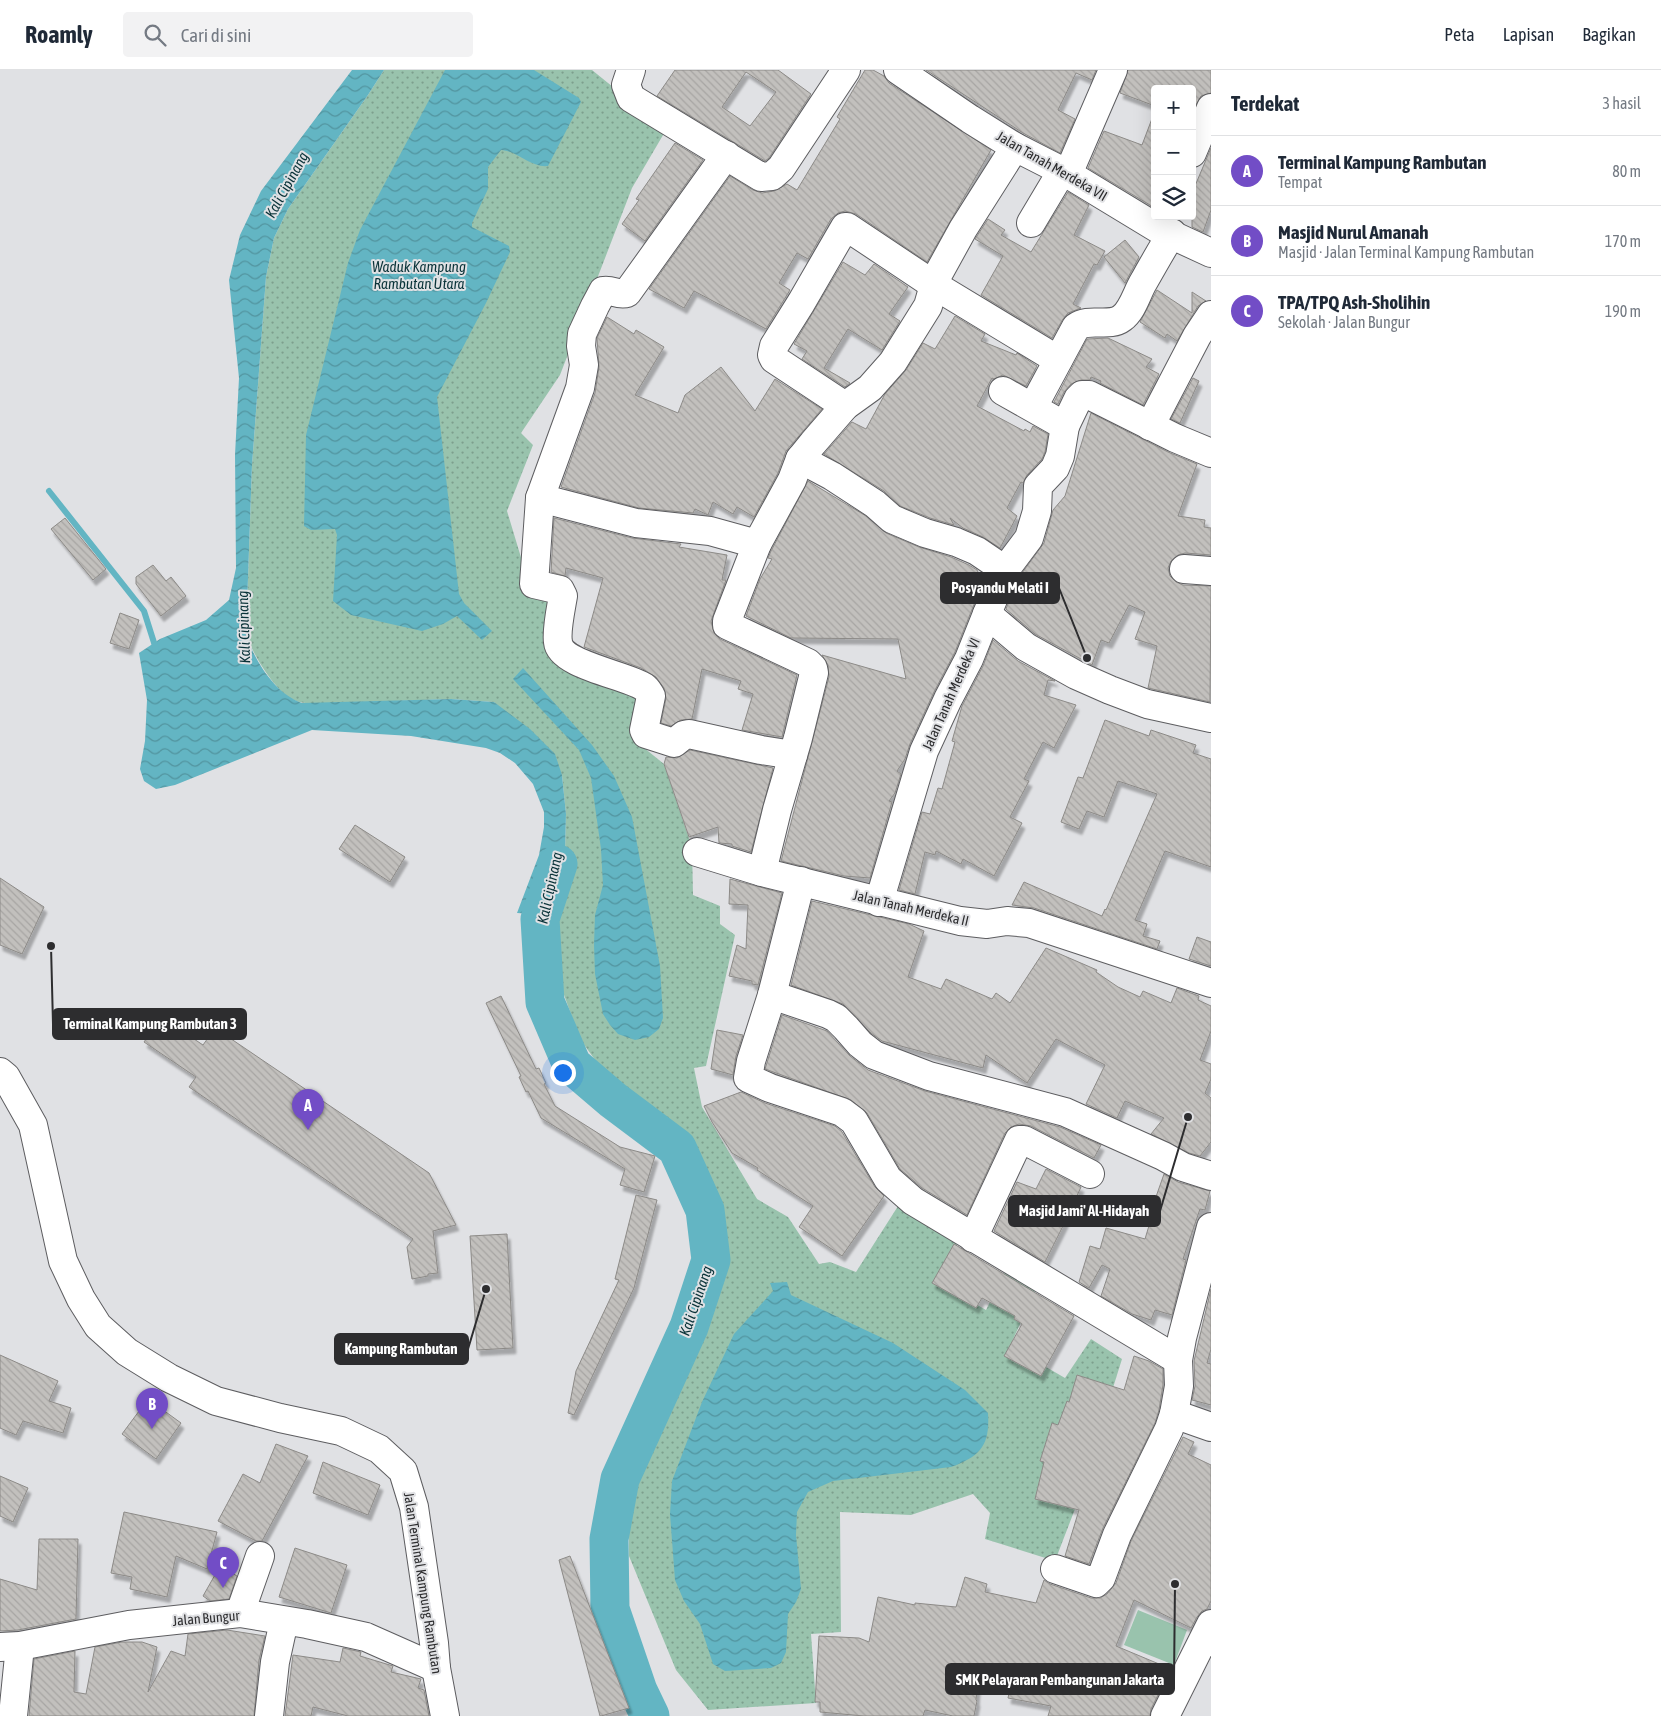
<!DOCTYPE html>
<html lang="id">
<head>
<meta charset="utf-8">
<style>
	:root { --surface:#fff; --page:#f2f2f3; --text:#1f2937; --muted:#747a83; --line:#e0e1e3; --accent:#724dc6 }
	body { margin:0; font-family:"Asap Condensed",sans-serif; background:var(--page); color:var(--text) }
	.controls { position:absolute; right:15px; top:15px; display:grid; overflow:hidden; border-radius:5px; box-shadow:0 5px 20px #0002 }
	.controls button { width:45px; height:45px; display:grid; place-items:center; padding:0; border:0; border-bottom:1px solid var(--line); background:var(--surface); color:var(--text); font:25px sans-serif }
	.you { position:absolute; left:562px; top:1002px; width:18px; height:18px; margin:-12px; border:4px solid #fff; border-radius:50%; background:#1a73e8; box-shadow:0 0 0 8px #1a73e833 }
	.badge { display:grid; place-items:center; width:32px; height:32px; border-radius:50%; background:var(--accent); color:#fff; font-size:16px; font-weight:700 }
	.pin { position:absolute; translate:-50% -41px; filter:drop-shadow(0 1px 2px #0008) }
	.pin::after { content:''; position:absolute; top:26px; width:18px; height:15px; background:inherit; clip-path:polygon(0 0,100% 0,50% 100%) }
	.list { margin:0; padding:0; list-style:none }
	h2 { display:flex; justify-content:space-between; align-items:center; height:65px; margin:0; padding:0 20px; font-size:21px }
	h2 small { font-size:16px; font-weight:400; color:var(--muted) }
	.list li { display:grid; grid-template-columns:32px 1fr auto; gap:15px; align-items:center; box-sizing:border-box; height:70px; padding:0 20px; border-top:1px solid var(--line) }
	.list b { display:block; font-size:19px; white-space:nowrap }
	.list p { margin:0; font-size:16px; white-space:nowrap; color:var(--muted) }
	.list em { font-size:16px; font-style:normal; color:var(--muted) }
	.icon { flex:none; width:28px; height:28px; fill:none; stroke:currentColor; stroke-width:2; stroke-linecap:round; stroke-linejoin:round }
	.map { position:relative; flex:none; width:1211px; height:1646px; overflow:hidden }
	header { display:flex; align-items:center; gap:30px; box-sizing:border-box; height:70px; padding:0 25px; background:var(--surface); border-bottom:1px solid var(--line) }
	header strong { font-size:24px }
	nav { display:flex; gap:28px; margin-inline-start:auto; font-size:18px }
	.search { width:350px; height:45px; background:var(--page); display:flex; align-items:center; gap:12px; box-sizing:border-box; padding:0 18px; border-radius:5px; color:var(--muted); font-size:19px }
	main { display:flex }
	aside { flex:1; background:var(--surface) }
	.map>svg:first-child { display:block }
	.park { fill:url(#park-dots) }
	.pitch { fill:#99c3ad }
	.water { fill:url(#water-waves) }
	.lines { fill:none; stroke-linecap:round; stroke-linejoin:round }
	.stream { stroke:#63b5c3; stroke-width:6 }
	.river { stroke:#63b5c3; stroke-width:39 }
	.building { fill:url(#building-back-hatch); stroke:#8c8a87; fill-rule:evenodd; filter:url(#shadow) }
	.minor-casing { stroke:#5d5d60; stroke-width:30 }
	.minor { stroke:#fff; stroke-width:28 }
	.labels { text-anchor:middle; stroke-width:4; stroke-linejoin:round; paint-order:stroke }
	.street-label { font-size:14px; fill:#2d2d2f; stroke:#e0e1e4 }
	.water-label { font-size:15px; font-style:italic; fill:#0a3339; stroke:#e0e1e4 }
	.leader { fill:none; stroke:#2d2d2f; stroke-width:2 }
	.callout-dot { fill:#2d2d2f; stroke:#e0e1e4; stroke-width:2 }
	.callout { fill:#2d2d2f; stroke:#2d2d2f; stroke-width:2 }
	.callout-label { font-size:15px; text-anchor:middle; font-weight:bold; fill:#fff }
</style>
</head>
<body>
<header>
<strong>Roamly</strong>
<div class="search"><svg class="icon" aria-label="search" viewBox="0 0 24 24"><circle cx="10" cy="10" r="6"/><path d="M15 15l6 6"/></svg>Cari di sini</div>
<nav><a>Peta</a><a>Lapisan</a><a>Bagikan</a></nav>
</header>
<main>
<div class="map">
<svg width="1211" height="1646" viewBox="0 0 1211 1646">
	<defs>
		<pattern id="park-dots" width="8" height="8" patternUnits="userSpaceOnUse" patternTransform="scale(1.25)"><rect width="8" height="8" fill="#99c3ad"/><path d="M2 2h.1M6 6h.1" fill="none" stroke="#7d9f8d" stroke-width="1.8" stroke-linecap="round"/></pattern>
		<pattern id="water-waves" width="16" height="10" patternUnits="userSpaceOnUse" patternTransform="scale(1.25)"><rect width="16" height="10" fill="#63b5c3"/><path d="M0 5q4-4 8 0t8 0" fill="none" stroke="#52949f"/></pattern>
		<pattern id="building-back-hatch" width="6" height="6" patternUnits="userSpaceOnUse" patternTransform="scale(1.25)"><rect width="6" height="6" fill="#c2c0bd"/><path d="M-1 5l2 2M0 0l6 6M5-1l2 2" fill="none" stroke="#a7a5a3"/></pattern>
		<filter id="shadow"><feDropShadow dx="3" dy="5.5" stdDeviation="1" flood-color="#0004"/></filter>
	</defs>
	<rect width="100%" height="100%" fill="#e0e1e4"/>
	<path class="park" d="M384,0H592L666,60L632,118L560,305L521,363L533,375L507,441L529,514L557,523L554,587L642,621L638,673L664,694L692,777L693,825L720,836V854L735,865L706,996L694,998L702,1037L757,1129L788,1147L819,1194L830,1192L856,1202L900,1133L960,1168L938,1212L986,1240L1007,1198L1037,1217L1010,1276L1065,1308L1091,1269L1122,1289L1075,1439L1055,1491L985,1469L990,1443L973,1424L911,1445L840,1442L841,1562L811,1564L816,1633L708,1640L676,1600L629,1486V1443L632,1408L636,1389L708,1240L721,1198L723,1164L710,1120L687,1072L652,1040L603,1001L580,969L563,922L552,845L560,817L565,783L566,744L562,705L494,632L451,629L313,634C306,633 300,633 294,630C275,622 253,584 246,565L252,395L266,207L274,168L288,139L368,25Z"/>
	<polygon class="pitch" points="1138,1540 1187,1560 1174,1595 1124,1575"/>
	<g class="water">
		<path d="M352,0H384L368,25L288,139L274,168L266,207L252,395L246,565C255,591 275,624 302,633L451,629L494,632L530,659L555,684L562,705L566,744L565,783L560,817L552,845L517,843L539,785L544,757V742L533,714L515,693L500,683L486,678L411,666L312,660L175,715L156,719L144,711L140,699L145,671L147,630L139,583L160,569L206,550L229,530L236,498L235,385L239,308L229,210L240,165L261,121Z"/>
		<path d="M445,0H534L579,28L581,32L548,96C531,98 518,81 501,80L488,97V119L472,153V157L509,176L510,182L486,233L437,327L459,524L464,533L492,561L482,570L457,546L443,554L422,561L351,545L333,531L337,465L335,459L311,460L304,456L306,365L348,193L360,160Z"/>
		<polygon points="523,598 592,675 614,706 632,747 660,896 663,948 659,959 649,967 635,970 618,964 610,955 603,944 595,904 594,875 595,845 603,815 601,779 591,708 579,680 513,609"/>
		<path d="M787,1212L791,1225L893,1273L965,1320L988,1343C990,1375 981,1386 951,1397L833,1411L808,1422L797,1442L796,1465L801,1519L796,1532L788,1544L786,1582L781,1593L771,1598L725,1601L713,1594L700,1554L684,1531L675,1510L670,1444L672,1411L702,1332L734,1264L773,1221L770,1213Z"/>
	</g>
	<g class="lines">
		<polyline class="stream" points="49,421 144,541 156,579"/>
		<polyline class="river" points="558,794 540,849 545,932 572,995 613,1030 677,1078 705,1140 711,1190 689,1257 620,1409 609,1469 610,1539 638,1621 650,1646"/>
	</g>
	<g class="building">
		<path d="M675,0H778L811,24L769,88L765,91L657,26ZM746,2L776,22L750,56L722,37Z"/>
		<polygon points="865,0 873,0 884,6 889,13 991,80 927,192 856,144 845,141 838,143 831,149 808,189 797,183 779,213 790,220 766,259 694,221 684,238 649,219 730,106 753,120 762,123 774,121 787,114 797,120 840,49 837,47"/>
		<polygon points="926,0 1096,0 1092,10 1076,3 1058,40 1075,49 1060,83 1023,63"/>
		<polygon points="1128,0 1211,0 1211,23 1201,26 1192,42 1192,19 1155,19 1155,36 1120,23"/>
		<polygon points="1153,46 1155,46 1155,138 1088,98 1104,61 1142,75"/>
		<polygon points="675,73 703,90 645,171 622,154 639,130 636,129"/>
		<polygon points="1211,78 1211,140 1203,162 1192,157 1192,123"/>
		<polygon points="1068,122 1089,135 1074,165 1105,181 1097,195 1094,194 1073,234 1081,238 1068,243 1063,249 1052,268 981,225 1003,186 975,169 988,149 1005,160 1001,165 1031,182"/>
		<polygon points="1125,170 1139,187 1125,213 1104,187"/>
		<polygon points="843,192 865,205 874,194 908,217 889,244 900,251 882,280 848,259 824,298 850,313 845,317 802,289 807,281 794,274"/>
		<polygon points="1157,220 1192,243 1192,222 1206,231 1198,236 1177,271 1167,264 1165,268 1140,252"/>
		<polygon points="955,246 985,264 981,271 1016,285 1017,283 1037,296 1026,316 1003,305 994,309 992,308 977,336 1024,361 1025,359 1030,362 1033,356 1048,364 1045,382 1042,389 1027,405 1023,413 1021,412 1007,438 1017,446 1000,478 983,467 963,458 950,448 954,455 930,448 900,436 884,421 824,384 852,352 866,359 885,324 906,300 923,273 935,279"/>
		<polygon points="607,247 634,264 636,260 664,277 635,325 678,343 685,325 721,297 755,341 775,309 822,339 786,381 778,403 754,447 737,437 733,444 713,432 708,445 695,439 693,443 639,438 561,417 595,323 599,297 597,268"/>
		<polygon points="1108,268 1152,289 1146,297 1159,304 1143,335 1100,313 1101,311 1091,307 1090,310 1081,310 1071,314 1064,322 1058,334 1054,332 1087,269"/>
		<polygon points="1193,308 1199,311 1180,353 1171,349"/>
		<polygon points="1091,343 1168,382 1197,394 1178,446 1205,450 1204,457 1211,458 1211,485 1185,483 1178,485 1171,491 1168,498 1170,506 1176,512 1183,515 1211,516 1210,632 1148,618 1157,576 1135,569 1145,542 1129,535 1109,573 1101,570 1092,595 1035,564 1006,539 1009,531 1026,507 1022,503 1044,473 1053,440 1065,426"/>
		<polygon points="808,411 866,446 886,463 919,477 951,487 969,495 977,500 983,512 955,582 934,622 910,674 905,689 897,701 901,704 895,723 889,731 892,732 870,808 844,806 781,791 829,607 828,595 822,585 906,609 898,569 791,568 746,546 760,509 772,489 768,488 771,481"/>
		<polygon points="65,448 106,499 93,510 51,459"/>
		<polygon points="554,448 632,468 681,474 679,477 727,485 722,510 726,510 711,551 714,563 720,569 797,605 782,667 742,660 753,624 738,619 741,611 702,599 692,649 681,650 671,656 661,653 666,628 664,618 656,607 641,598 584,577 603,508 566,498 565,506 551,502"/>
		<polygon points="153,495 166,511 171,507 186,526 161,546 136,514 136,507"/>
		<polygon points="120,543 139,550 129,579 110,573"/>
		<polygon points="993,570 1018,591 1055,611 1048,610 1044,625 1076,635 1054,678 1043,672 1024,709 1029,711 1010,747 1022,753 994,806 963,789 961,794 936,781 935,785 925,782 915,824 899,820 922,742 930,744 938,718 942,719 955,672 952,671 962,636 983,596"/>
		<polygon points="1105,650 1149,666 1151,660 1196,675 1193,683 1211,689 1211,797 1165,781 1135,850 1147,854 1143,866 1160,871 1157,879 1034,838 1012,835 1024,812 1102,846 1105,839 1106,840 1157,724 1118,711 1104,747 1087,741 1079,759 1061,752 1078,707 1083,708"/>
		<polygon points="690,680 773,698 751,782 732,776 732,774 719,773 718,757 689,767 664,694 666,687 677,688"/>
		<polygon points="355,755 405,787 390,812 339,779"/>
		<polygon points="0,808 44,837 22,884 0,875"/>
		<polygon points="730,809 782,823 758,915 752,914 752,911 729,906 737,875 746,879 748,835 729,834"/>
		<polygon points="812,831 909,854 924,861 908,907 941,919 946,909 992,929 996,923 1010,933 1046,878 1097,900 1096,902 1118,917 1140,927 1143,921 1171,933 1177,918 1199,926 1198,930 1211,936 1211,961 1200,990 1211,994 1211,1009 1205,1023 1211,1028 1211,1072 1200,1086 1189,1083 1151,1064 1164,1048 1125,1031 1117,1048 1086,1034 1105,995 1056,969 1027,1013 986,985 983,998 882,971 871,963 843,934 791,915"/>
		<polygon points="1197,867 1211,872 1211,896 1189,889"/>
		<polygon points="501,926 536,999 539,998 546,1013 544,1014 555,1036 620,1077 655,1086 644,1122 620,1115 625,1099 541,1048 528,1021 526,1022 519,1007 521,1006 486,933"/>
		<polygon points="782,945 827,961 850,986 868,1000 925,1021 1060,1057 1101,1075 1094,1088 1031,1056 1019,1054 1011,1057 1005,1063 967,1145 922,1118 900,1099 867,1043 851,1030 765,999"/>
		<polygon points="161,947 203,975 215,958 429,1103 456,1155 433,1161 438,1203 428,1204 428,1206 412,1209 407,1177 413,1169 189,1017 196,1007 144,972"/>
		<polygon points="717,960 743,965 736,986 733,1005 711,999"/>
		<polygon points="741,1022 765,1033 835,1056 842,1062 875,1117 884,1126 842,1186 799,1157 813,1136 757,1100 758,1098 732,1083 712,1052 704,1036"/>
		<polygon points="1046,1099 1081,1117 1064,1154 1045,1192 994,1161 1017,1112 1036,1119"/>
		<polygon points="1164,1104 1178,1112 1210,1121 1205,1140 1200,1139 1183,1189 1186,1190 1172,1245 1155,1240 1151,1250 1132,1244 1101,1226 1110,1199 1102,1195 1089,1218 1079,1212 1090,1176 1100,1179 1106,1158 1145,1169 1154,1139 1151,1141"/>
		<polygon points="636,1125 657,1130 634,1218 574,1345 568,1343 576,1301 619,1210 615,1209"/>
		<polygon points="507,1164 513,1278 477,1280 470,1166"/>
		<polygon points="954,1174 1074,1246 1041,1306 1004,1286 1022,1254 1014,1249 1015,1246 982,1228 976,1238 932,1213"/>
		<polygon points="1211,1219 1211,1279 1207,1293 1211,1294 1211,1335 1192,1330 1195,1316 1194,1291"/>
		<polygon points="0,1285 58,1311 49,1331 71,1338 63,1363 23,1351 16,1365 0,1358"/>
		<polygon points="1134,1286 1149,1291 1163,1299 1163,1315 1159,1340 1155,1353 1103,1458 1089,1494 1065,1486 1079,1440 1035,1429 1044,1392 1040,1391 1052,1353 1058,1355 1067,1331 1069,1332 1077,1305 1124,1320"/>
		<polygon points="148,1329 181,1353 156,1389 122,1364"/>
		<polygon points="1183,1367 1194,1372 1188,1384 1211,1395 1211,1531 1207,1539 1202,1541 1197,1547 1191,1558 1134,1530 1116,1576 1171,1599 1151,1639 1150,1646 1048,1646 1051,1636 1008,1628 1013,1604 979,1597 976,1630 977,1631 974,1646 953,1646 925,1640 923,1646 864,1646 820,1642 820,1632 815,1632 819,1566 859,1568 869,1572 878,1527 915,1535 915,1533 956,1537 965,1507 987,1514 985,1522 1036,1533 1044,1510 1050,1514 1091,1528 1100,1528 1107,1524 1116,1513 1131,1471"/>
		<polygon points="276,1374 308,1386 262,1471 256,1471 218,1451 243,1404 260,1413"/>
		<polygon points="323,1392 380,1415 368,1445 313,1423"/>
		<polygon points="0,1406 28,1418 13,1452 0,1446"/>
		<polygon points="124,1442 217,1462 207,1499 176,1486 167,1527 130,1519 132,1507 111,1503"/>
		<polygon points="39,1469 78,1469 76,1549 18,1560 0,1561 0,1509 37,1520"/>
		<polygon points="295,1478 347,1495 331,1543 279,1527"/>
		<polygon points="570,1486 629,1638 601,1646 600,1646 559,1490"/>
		<polygon points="220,1496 237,1506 229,1529 210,1531 203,1526"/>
		<polygon points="227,1560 265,1566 259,1590 254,1646 29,1646 34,1589 75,1581 74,1622 86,1624 95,1577 122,1572 142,1572 157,1577 148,1622 171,1581 185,1586 188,1564"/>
		<polygon points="343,1578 361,1582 360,1586 393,1596 391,1602 421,1609 418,1618 424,1620 429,1646 348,1646 313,1637 311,1646 285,1646 293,1585 340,1592"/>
	</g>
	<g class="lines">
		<defs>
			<g id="minor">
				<polyline points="631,0 626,15 631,28 761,107 772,106 781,98 846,0"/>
				<polyline points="898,0 970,49 1015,77 1068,104 1157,158 1211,183"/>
				<polyline points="1192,83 1211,38"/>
				<path d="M726,85L627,223C618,226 612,219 603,221L595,236L582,264L581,276L584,295L580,318L540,428L534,514L560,520L563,526C561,538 556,561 558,572C560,595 626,605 644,617C647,619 649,623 651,626L644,660L646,664L674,673L684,665L689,664L761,680L793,685"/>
				<polyline points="1068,104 1113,0"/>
				<polyline points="1031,153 1062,101"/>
				<polyline points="1003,321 1065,356 1078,329 1082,325 1089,325 1175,368 1211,383"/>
				<polyline points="845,336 774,289 772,285 774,276 801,233 845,157 847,157 934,215 1058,290"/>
				<path d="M1033,337L1076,257C1089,247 1109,258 1122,248C1133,240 1137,222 1144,211C1153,195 1162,179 1172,163"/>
				<polyline points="1150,356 1197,266 1211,245"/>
				<polyline points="800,389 832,406 875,434 892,449 925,463 956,472 977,481 1005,500 987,544"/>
				<polyline points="540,428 636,453 710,461 757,474"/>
				<polyline points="1184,499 1211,501"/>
				<polyline points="1005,500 1029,468 1037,441 1038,416 1055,398 1060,386 1065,356"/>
				<polyline points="697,782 762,802 960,851 987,854 1007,851 1029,853 1211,913"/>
				<polyline points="762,802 777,740 798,668 814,603 813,598 808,593 727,555 727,551 757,474 792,410 800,389 813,373 845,336 870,318 893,292 928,236 936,208 963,159 1015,77"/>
				<polyline points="801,811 772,925 751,991 748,1008 770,1018 842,1042 854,1051 888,1109 913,1131 1178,1290"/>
				<polyline points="879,832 924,681 948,629 969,589 987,544 1026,577 1076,605 1110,620 1147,634 1211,648"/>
				<polyline points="772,925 828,944 836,948 846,958 860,974 874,985 929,1006 1065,1042 1163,1086 1183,1097 1211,1106"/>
				<polyline points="0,1002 6,1007 33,1055 63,1191 81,1229 98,1256 127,1282 169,1308 216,1331 280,1348 341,1361 379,1379 403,1401 414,1437 434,1573 436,1598 445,1646"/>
				<polyline points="973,1168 1019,1070 1024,1070 1090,1104"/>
				<polyline points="1174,1344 1211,1357"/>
				<polyline points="1055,1499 1096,1513 1101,1508 1117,1465 1169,1359 1174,1344 1179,1316 1178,1290 1182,1268 1211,1157"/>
				<polyline points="240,1543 260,1486"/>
				<polyline points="0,1577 20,1576 129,1555 240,1543 307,1554 366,1567 436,1598"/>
				<polyline points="13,1646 20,1576"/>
				<polyline points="269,1646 275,1592 284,1551"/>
				<polyline points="1165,1646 1211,1554"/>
			</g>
		</defs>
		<use href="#minor" class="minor-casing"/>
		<use href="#minor" class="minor"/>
	</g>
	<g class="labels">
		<g class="street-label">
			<text transform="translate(1052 96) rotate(30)" y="5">Jalan Tanah Merdeka VII</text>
			<text transform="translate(951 624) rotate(-66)" y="5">Jalan Tanah Merdeka VI</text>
			<text transform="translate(911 838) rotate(13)" y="5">Jalan Tanah Merdeka II</text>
			<text transform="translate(423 1513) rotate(81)" y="5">Jalan Terminal Kampung Rambutan</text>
			<text transform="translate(206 1548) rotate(-5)" y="5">Jalan Bungur</text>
		</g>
		<g class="water-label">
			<text transform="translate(287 115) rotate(-61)" y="5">Kali Cipinang</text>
			<text x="419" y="202">Waduk Kampung<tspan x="419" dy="17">Rambutan Utara</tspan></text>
			<text transform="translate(244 557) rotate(-92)" y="5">Kali Cipinang</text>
			<text transform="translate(550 818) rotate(-78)" y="5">Kali Cipinang</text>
			<text transform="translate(696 1231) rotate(-71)" y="5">Kali Cipinang</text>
		</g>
	</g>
	<path class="leader" d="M1087 588L1059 518M51 876L53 954M1188 1047L1160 1141M486 1219L468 1279M1175 1514L1174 1609"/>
	<g class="callout-dot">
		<circle cx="1087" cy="588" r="5"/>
		<circle cx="51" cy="876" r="5"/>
		<circle cx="1188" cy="1047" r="5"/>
		<circle cx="486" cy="1219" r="5"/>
		<circle cx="1175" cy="1514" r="5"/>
	</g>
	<g class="callout">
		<rect x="941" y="503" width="118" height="30" rx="5"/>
		<rect x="53" y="939" width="193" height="30" rx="5"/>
		<rect x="1009" y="1126" width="151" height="30" rx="5"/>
		<rect x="335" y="1264" width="133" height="30" rx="5"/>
		<rect x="946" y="1594" width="228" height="30" rx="5"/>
	</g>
	<g class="callout-label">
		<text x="1000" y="523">Posyandu Melati I</text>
		<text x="150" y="959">Terminal Kampung Rambutan 3</text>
		<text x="1084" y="1146">Masjid Jami' Al-Hidayah</text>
		<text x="401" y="1284">Kampung Rambutan</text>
		<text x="1060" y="1615">SMK Pelayaran Pembangunan Jakarta</text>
	</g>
</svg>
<div class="controls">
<button>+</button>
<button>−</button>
<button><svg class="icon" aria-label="layers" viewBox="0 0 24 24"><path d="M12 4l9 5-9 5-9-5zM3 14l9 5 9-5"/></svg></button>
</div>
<div class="you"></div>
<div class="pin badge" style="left:308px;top:1060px">A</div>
<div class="pin badge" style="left:152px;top:1359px">B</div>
<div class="pin badge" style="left:223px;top:1518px">C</div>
</div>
<aside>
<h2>Terdekat<small>3 hasil</small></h2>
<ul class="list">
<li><span class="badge">A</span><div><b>Terminal Kampung Rambutan</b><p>Tempat</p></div><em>80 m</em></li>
<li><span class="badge">B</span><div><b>Masjid Nurul Amanah</b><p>Masjid · Jalan Terminal Kampung Rambutan</p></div><em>170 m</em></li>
<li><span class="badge">C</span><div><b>TPA/TPQ Ash-Sholihin</b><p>Sekolah · Jalan Bungur</p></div><em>190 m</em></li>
</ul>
</aside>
</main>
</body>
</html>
